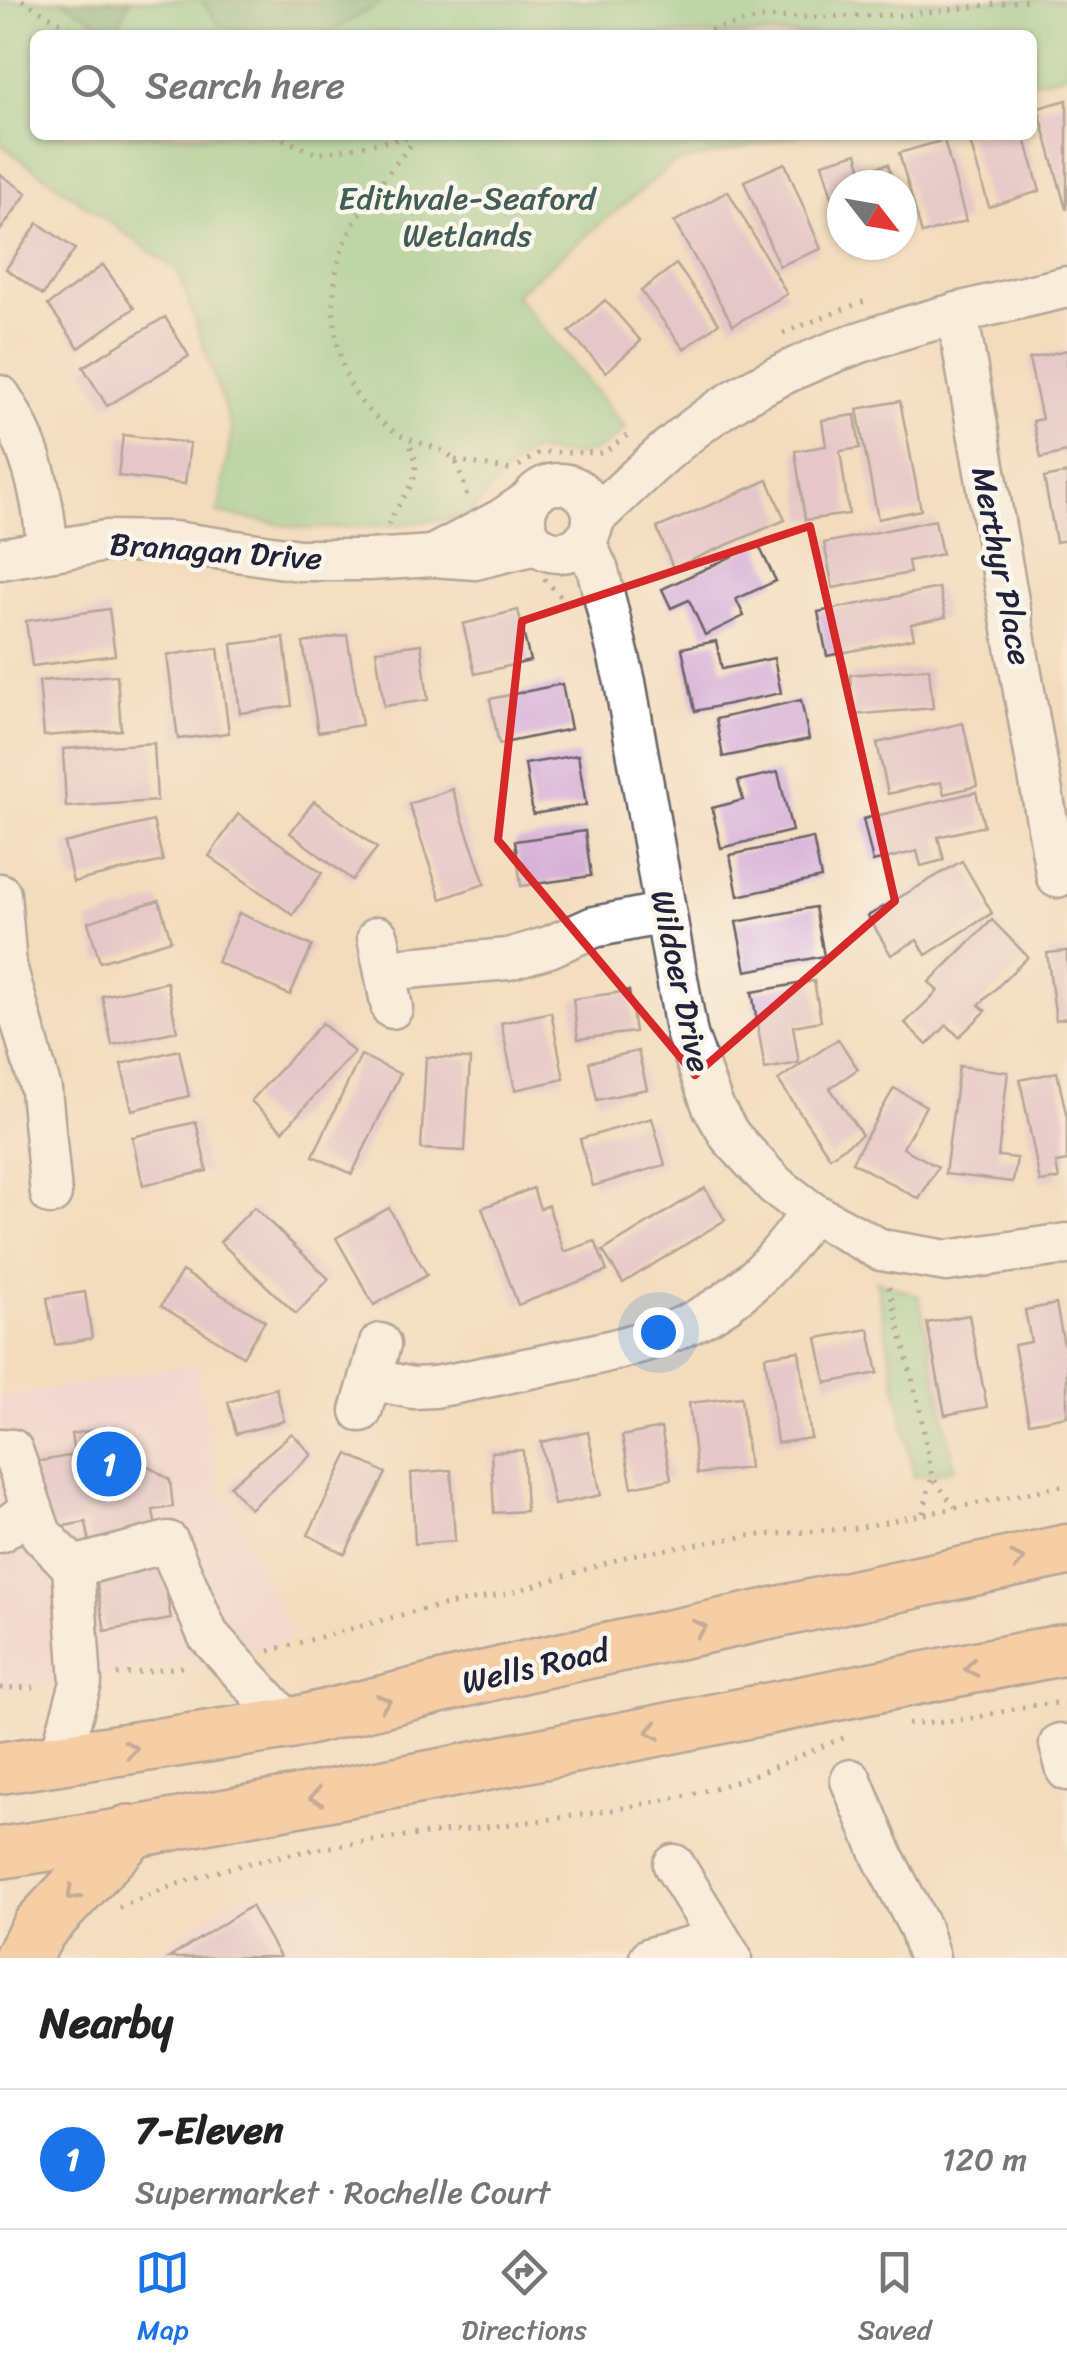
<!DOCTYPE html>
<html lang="en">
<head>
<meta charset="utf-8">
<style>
	:root { --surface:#fff; --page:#f6f6f6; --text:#222; --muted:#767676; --line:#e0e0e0; --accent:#1a73e8 }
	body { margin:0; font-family:Sriracha,sans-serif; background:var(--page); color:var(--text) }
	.compass { position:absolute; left:827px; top:170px; width:90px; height:90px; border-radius:50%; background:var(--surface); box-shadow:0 2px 8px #0004; rotate:121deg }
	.you { position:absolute; left:658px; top:1332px; width:35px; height:35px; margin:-25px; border:8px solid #fff; border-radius:50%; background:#1a73e8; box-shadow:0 0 0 15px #1a73e833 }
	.badge { display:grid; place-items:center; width:65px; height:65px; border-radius:50%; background:var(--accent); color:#fff; font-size:32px; font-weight:700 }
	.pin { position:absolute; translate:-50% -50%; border:5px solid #fff; box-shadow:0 2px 10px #0006 }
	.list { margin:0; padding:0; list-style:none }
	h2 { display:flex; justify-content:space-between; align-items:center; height:130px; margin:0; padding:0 40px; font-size:42px }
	h2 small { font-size:32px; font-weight:400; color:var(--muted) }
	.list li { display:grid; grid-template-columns:65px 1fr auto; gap:30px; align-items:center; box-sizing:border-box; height:140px; padding:0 40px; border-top:2px solid var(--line) }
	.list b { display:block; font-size:38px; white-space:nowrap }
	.list p { margin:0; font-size:32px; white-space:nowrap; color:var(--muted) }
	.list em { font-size:32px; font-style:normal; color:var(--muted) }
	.icon { flex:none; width:55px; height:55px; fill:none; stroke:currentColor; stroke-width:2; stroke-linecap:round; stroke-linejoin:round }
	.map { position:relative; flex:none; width:1067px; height:1958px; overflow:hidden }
	.search { position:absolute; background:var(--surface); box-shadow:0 2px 8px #0004; left:30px; right:30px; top:30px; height:110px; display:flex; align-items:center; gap:25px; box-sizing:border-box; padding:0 35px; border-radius:15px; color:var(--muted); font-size:38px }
	.sheet { height:270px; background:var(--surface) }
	nav { display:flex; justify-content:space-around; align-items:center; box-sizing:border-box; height:140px; border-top:2px solid var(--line); background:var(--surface); font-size:28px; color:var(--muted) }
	nav a { display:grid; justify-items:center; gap:5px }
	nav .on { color:var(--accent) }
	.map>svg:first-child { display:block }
	.built { fill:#f0d0e5 }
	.green { fill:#7fcc8b; stroke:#507763; stroke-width:2.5 }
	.forest { fill:#67b077; stroke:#446959; stroke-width:2.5 }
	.building { fill:#d5aed7 }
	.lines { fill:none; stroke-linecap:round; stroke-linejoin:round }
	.minor-casing { stroke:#6b6368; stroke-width:45 }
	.major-casing { stroke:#6b6368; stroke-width:55 }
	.highway-casing { stroke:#6b6368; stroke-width:60 }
	.path { stroke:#6b6368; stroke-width:5; stroke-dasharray:2.5 8; stroke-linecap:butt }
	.minor { stroke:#fff; stroke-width:40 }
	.major { stroke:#fabc8b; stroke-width:50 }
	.highway { stroke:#fabc8b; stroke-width:55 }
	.oneway { stroke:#8e6f63 }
	.marked { fill:none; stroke:#d62828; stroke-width:8; stroke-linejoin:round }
	.labels { text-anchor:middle; stroke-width:9; stroke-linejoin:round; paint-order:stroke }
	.park-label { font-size:32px; fill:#435e57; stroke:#fbf7ec }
	.street-label { font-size:32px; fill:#22223b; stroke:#fbf7ec }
</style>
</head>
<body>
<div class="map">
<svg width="1067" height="1958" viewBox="0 0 1067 1958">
	<rect width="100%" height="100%" fill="#fbf7ec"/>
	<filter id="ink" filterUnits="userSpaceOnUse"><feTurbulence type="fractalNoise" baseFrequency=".01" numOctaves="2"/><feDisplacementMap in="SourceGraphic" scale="20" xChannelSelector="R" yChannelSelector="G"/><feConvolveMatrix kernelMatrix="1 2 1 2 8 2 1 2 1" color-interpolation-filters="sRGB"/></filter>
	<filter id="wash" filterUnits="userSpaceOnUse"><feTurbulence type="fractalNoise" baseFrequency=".0048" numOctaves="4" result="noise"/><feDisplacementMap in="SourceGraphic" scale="40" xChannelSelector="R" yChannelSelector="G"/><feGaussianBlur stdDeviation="2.25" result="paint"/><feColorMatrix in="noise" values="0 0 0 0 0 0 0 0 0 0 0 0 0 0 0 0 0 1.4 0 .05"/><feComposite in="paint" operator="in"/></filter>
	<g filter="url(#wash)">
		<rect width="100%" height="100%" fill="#f3dcbd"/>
		<g class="built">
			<polygon points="197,1364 217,1482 293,1636 252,1650 188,1663 23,1686 0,1685 0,1398"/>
			<polygon points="328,1890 357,1958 145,1958 238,1896"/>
		</g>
		<g class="green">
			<path d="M0,0H1067V74L1032,82V35H35V135H799L673,164L515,294L626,428C592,462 577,456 531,452L503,475L468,516L398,525L305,529L218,513L232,429L178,271L0,144Z"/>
			<polygon points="876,1280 919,1296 955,1469 914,1477"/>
		</g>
		<g class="forest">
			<polygon points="61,0 130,0 115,32"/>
			<polygon points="201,0 386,0 324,35 259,35 219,25"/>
		</g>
		<g id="blocks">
			<g class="building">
				<polygon points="1067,100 1067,209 1066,209 1038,108"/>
				<polygon points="968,135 1024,135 1040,191 989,207"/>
				<polygon points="944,140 966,221 922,234 899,153"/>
				<polygon points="857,153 862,171 888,164 894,185 842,185 841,228 822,163"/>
				<polygon points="785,163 821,249 779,266 744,181"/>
				<polygon points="0,174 27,193 0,231"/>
				<polygon points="728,191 787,294 733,325 674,222"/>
				<polygon points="38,223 75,249 43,295 6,269"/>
				<polygon points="676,264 719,323 684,349 641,291"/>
				<polygon points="103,265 134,308 79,348 48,305"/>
				<polygon points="605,300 641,341 606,372 569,332"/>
				<polygon points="165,317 189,356 107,406 83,367"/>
				<polygon points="1067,350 1067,452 1041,458 1033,421 1042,419 1029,359"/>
				<polygon points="900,401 921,510 878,519 857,409"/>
				<polygon points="855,415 860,448 840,451 849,514 805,520 795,451 826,446 822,420"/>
				<polygon points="123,435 190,443 185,484 118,476"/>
				<polygon points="1067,473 1067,540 1056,542 1044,478"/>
				<polygon points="768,480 785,520 673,568 657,528"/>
				<polygon points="935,520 942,554 908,561 910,573 833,588 824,543"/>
				<polygon points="758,544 776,581 736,599 744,616 705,635 689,600 671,608 662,589"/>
				<polygon points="939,588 946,617 911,624 914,638 827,656 818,612"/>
				<polygon points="109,609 115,655 32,666 26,621"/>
				<polygon points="518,610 530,661 475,674 463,624"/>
				<polygon points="347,635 362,725 318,732 303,643"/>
				<polygon points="284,638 292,706 240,713 232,644"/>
				<polygon points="716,641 722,669 774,658 781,693 695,711 682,648"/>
				<polygon points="421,644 428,700 384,706 376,650"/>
				<polygon points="218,648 229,733 178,739 167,655"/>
				<polygon points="929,668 933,708 853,715 850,675"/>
				<polygon points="117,675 121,730 44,736 39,681"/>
				<polygon points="562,684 571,729 499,744 490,699"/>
				<polygon points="801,700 809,739 723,757 716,719"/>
				<polygon points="963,723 977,786 944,794 941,782 888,794 877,743"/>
				<polygon points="154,743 157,801 66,807 63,749"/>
				<polygon points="578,755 586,805 533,814 525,764"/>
				<polygon points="778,772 792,831 721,848 712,808 743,800 738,781"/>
				<polygon points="452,789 485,884 441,899 409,804"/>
				<polygon points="976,792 984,826 938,837 944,860 921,866 917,851 873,862 863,819"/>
				<polygon points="314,801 377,848 352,880 290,833"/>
				<polygon points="238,814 322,873 293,915 209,856"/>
				<polygon points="153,821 163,861 73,882 64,843"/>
				<polygon points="585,831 591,876 521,886 515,841"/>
				<polygon points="813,838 821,878 738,896 730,855"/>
				<polygon points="962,861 992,913 926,955 917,940 891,955 868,916"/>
				<polygon points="159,900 171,940 100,962 88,922"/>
				<polygon points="815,907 824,956 746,971 736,922"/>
				<polygon points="239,913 312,946 290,995 217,962"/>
				<polygon points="992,920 1028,957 979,1005 986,1011 959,1037 947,1025 927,1045 905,1023 938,991 929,982"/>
				<polygon points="1067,951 1067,1018 1056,1020 1047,953"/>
				<polygon points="814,981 821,1021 793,1026 799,1063 765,1069 752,992"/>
				<polygon points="167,982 177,1031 112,1045 102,996"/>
				<polygon points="629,991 635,1032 578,1039 573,999"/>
				<polygon points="551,1012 564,1079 515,1090 501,1023"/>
				<polygon points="322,1023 354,1052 283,1131 251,1101"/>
				<polygon points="838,1039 858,1069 830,1088 862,1135 830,1157 778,1080"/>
				<polygon points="179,1050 189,1096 132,1110 121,1064"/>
				<polygon points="638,1051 647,1089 597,1100 589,1062"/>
				<polygon points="361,1055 400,1074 352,1174 313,1156"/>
				<polygon points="426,1057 470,1059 465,1151 421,1149"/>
				<polygon points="959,1066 1008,1072 998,1156 1017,1158 1013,1182 945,1174"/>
				<polygon points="1057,1072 1067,1118 1067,1161 1056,1163 1059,1179 1040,1182 1020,1080"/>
				<polygon points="894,1088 926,1106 903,1148 938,1167 919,1199 852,1162"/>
				<polygon points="652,1118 665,1165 593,1186 580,1139"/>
				<polygon points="196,1122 207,1171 143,1185 132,1137"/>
				<polygon points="533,1188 540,1209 548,1205 564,1252 595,1241 607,1271 518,1305 482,1208"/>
				<polygon points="705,1188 725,1220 623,1283 603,1251"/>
				<polygon points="254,1207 329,1279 296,1314 220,1242"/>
				<polygon points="389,1208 427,1275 374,1305 336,1238"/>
				<polygon points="182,1271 265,1321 243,1356 161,1306"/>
				<polygon points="85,1292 92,1338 55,1345 47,1298"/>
				<polygon points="1056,1304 1067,1361 1067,1416 1029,1423 1014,1345 1031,1342 1025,1310"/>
				<polygon points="969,1315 987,1407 945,1415 927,1323"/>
				<polygon points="869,1329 878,1373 826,1383 817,1338"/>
				<polygon points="799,1351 811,1438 777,1443 765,1356"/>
				<polygon points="276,1388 284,1421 236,1434 228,1402"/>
				<polygon points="741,1397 749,1468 697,1474 689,1403"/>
				<polygon points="661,1428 671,1479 632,1487 622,1436"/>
				<polygon points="94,1430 170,1480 173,1507 153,1510 171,1619 105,1631 86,1522 14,1535 2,1468 74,1455 71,1434"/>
				<polygon points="588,1432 601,1495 554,1505 541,1442"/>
				<polygon points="292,1433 312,1455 250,1509 230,1486"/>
				<polygon points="523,1450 526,1511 494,1513 491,1452"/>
				<polygon points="348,1454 386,1473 345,1554 308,1535"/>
				<polygon points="451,1470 455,1541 415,1544 411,1473"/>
				<polygon points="251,1906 280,1957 169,1958"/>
			</g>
		</g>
	</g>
	<g filter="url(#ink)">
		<use href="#blocks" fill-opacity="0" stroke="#6b6368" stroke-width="2.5"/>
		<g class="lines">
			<defs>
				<g id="minor">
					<polyline points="957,313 1057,877"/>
					<path d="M0,396C30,442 44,494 47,549"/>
					<circle cx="559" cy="518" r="34"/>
					<path d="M593,519C634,481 674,440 721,409C825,341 948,315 1067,287"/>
					<polyline points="584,540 598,571 625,682 687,1035 713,1107 730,1136 775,1185 811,1212 881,1250 947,1261 1067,1244"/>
					<polyline points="436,554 501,520 529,501"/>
					<polyline points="0,559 106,541 174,542 299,560 369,560 433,556 475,559 536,544"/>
					<polyline points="0,894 6,966 41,1090 51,1194"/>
					<polyline points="378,937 392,1008"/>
					<polyline points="385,970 508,959 549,947 594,927 665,913"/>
					<path d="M370,1379L413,1388L434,1387C470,1381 505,1373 540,1366C665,1341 736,1323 811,1212"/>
					<polyline points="361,1411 380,1344"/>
					<polyline points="0,1449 12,1450 41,1534 73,1567 168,1542 208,1635 289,1724"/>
					<polyline points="0,1532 32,1508"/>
					<polyline points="1060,1744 1067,1770"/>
					<polyline points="59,1761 81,1683 73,1567"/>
					<polyline points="851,1780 883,1857 920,1928 929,1958"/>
					<polyline points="674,1865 731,1958"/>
					<polyline points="650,1958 719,1939"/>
				</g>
				<g id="major">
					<polyline points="0,1768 289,1724 532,1665 1067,1550"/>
					<polyline points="0,1853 129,1833 446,1773 1067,1649"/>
				</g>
				<polyline id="highway" points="22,1958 40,1927 129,1833"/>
			</defs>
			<use href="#minor" class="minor-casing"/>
			<use href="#major" class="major-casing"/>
			<use href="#highway" class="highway-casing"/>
			<g class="path">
				<polyline points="22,0 81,35"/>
				<polyline points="690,35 763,18 905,15 1030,0"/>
				<polyline points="273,135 318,154 422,135"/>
				<path d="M417,137C360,208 318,253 339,351C344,375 356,401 375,417C384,424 396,434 407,438C422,445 444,447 455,461C461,470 464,487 467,497"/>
				<polyline points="783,333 870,299"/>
				<polyline points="455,460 511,470"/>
				<polyline points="519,466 540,452 603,453 628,435"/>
				<path d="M388,525C402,492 430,478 407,440"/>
				<polyline points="544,579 568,604"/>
				<polyline points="889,1287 920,1410 932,1477 955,1507"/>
				<polyline points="923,1513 931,1480"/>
				<polyline points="269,1651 416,1611 510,1593 632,1555 748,1536 857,1528 1067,1485"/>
				<polyline points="117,1675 190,1666"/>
				<polyline points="0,1688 42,1687"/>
				<polyline points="908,1724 969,1719 1028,1706 1067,1702"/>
				<path d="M119,1908C262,1840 426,1838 580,1815C636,1806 697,1796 751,1776C784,1764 815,1748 849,1736"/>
			</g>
			<use href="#minor" class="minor"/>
			<use href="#major" class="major"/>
			<use href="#highway" class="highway"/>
		</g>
		<defs><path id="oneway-chevron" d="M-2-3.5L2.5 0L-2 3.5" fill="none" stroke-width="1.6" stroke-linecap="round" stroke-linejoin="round" transform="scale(2.5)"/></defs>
		<g class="oneway">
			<use href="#oneway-chevron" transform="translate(1018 1560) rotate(-12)"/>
			<use href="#oneway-chevron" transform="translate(700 1628) rotate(-13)"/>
			<use href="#oneway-chevron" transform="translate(971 1668) rotate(169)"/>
			<use href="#oneway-chevron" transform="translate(384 1702) rotate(-15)"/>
			<use href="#oneway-chevron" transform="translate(653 1731) rotate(169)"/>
			<use href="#oneway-chevron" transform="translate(131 1749) rotate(-9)"/>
			<use href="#oneway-chevron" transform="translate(316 1797) rotate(169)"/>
			<use href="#oneway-chevron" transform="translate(73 1894) rotate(136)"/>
		</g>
	</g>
	<path d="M0 0H1067V1958H0ZM810,526L895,901L695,1075L498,840L522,621Z" fill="#f3dcbd" fill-opacity=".55" fill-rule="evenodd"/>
	<path class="marked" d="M810,526L895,901L695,1075L498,840L522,621Z"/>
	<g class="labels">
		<g class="park-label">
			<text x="467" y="209">Edithvale-Seaford<tspan x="467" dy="37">Wetlands</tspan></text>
		</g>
		<g class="street-label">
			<text transform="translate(216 551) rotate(4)" y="11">Branagan Drive</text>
			<text transform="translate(1002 566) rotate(79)" y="11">Merthyr Place</text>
			<text transform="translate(681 981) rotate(78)" y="11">Wildoer Drive</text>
			<text transform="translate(535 1666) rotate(-13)" y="11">Wells Road</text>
		</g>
	</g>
</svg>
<svg class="compass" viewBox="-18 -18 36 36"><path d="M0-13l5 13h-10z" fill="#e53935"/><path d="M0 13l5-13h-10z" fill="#767676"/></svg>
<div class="you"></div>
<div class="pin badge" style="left:109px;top:1464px">1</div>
<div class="search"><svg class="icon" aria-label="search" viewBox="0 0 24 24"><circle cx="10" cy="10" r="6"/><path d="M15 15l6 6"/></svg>Search here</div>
</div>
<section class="sheet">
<h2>Nearby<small></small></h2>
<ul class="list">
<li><span class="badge">1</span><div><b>7-Eleven</b><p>Supermarket · Rochelle Court</p></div><em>120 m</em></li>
</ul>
</section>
<nav>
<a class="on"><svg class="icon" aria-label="map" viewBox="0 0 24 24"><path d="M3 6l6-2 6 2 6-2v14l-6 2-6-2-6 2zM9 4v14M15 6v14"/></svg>Map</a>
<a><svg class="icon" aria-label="directions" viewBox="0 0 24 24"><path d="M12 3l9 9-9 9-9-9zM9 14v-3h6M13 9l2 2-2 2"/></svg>Directions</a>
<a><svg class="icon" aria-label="saved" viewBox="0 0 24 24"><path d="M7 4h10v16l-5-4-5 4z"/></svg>Saved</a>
</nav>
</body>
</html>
